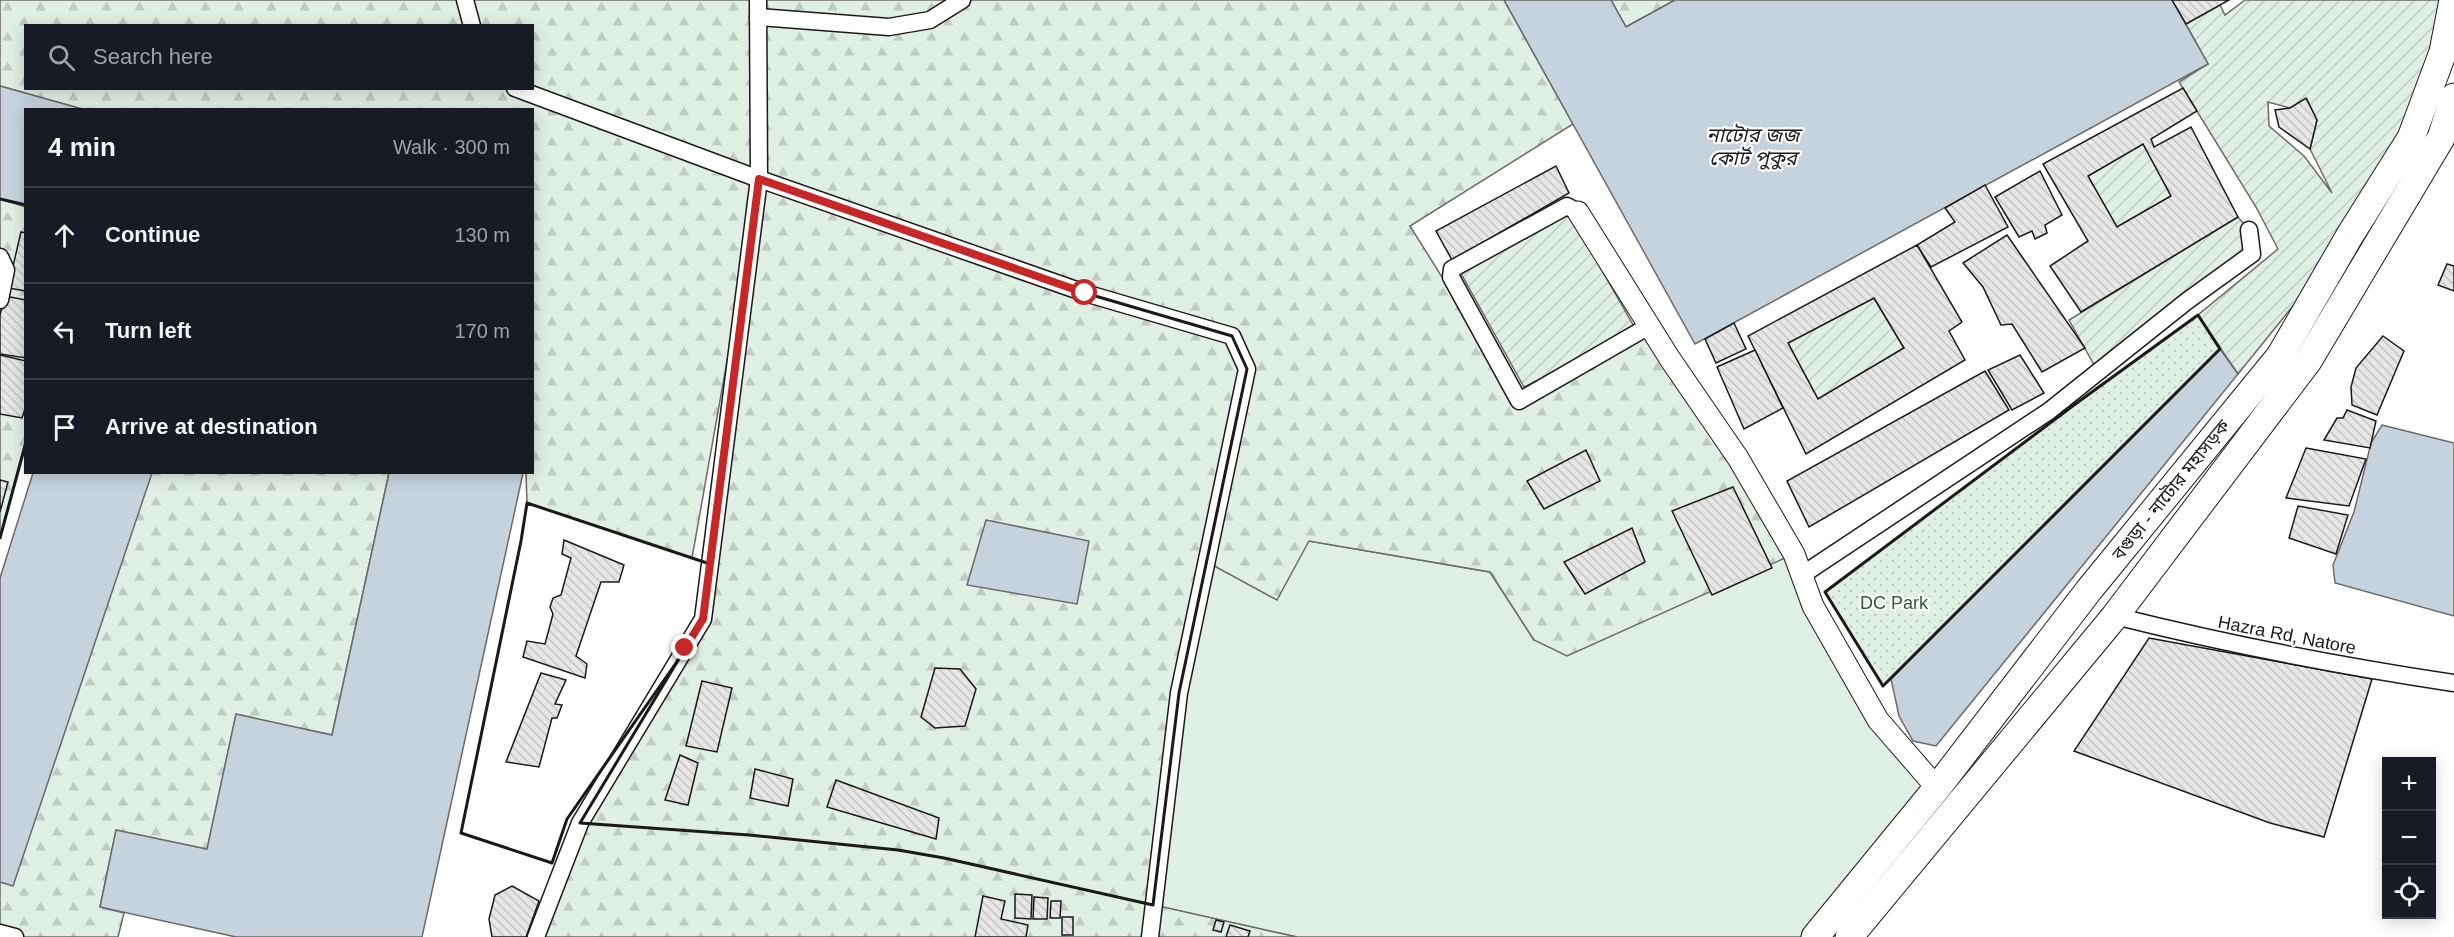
<!DOCTYPE html>
<html lang="en">
<head>
<meta charset="utf-8">
<style>
	:root { --surface:#171b24; --page:#242831; --text:#f1f3f6; --muted:#9ea1a6; --line:#363941 }
	body { margin:0; font-family:Helvetica,"Noto Sans Bengali",sans-serif; background:var(--page); color:var(--text) }
	.controls { position:absolute; right:18px; bottom:18px; display:grid; overflow:hidden; border-radius:0px; box-shadow:0 3px 15px #0003 }
	.controls button { width:54px; height:54px; display:grid; place-items:center; padding:0; border:0; border-bottom:2px solid var(--line); background:var(--surface); color:var(--text); font:30px sans-serif }
	.stop { position:absolute; width:18px; height:18px; margin:-14px; border:4px solid #c62828; border-radius:50%; background:#fff }
	.stop.end { background:#c62828; border-color:#fff; box-shadow:0 2px 6px #0008 }
	.list { margin:0; padding:0; list-style:none }
	h2 { display:flex; justify-content:space-between; align-items:center; height:78px; margin:0; padding:0 24px; font-size:26px }
	h2 small { font-size:20px; font-weight:400; color:var(--muted) }
	.list li { display:grid; grid-template-columns:39px 1fr auto; gap:18px; align-items:center; box-sizing:border-box; height:96px; padding:0 24px; border-top:2px solid var(--line) }
	.list b { display:block; font-size:22px; white-space:nowrap }
	.list em { font-size:20px; font-style:normal; color:var(--muted) }
	.icon { flex:none; width:33px; height:33px; fill:none; stroke:currentColor; stroke-width:2; stroke-linecap:round; stroke-linejoin:round }
	.map { position:relative; flex:none; width:2454px; height:937px; overflow:hidden }
	.search { position:absolute; background:var(--surface); box-shadow:0 3px 15px #0003; left:24px; top:24px; width:510px; height:66px; display:flex; align-items:center; gap:15px; box-sizing:border-box; padding:0 21px; border-radius:0px; color:var(--muted); font-size:22px }
	.panel { position:absolute; background:var(--surface); box-shadow:0 3px 15px #0003; left:24px; top:108px; width:510px; height:366px; border-radius:0px }
	.map>svg:first-child { display:block }
	.grass { fill:#e0efe3; stroke:#6a6a6a; stroke-width:1.5 }
	.forest { fill:url(#forest-firs); stroke:#6a6a6a; stroke-width:1.5; fill-rule:evenodd }
	.park { fill:url(#park-dots); stroke:#6a6a6a; stroke-width:1.5 }
	.garden { fill:url(#garden-furrows); stroke:#6a6a6a; stroke-width:1.5; fill-rule:evenodd }
	.water { fill:#c6d2dc; stroke:#6a6a6a; stroke-width:1.5 }
	.building { fill:url(#building-back-hatch); stroke:#1a1a1a; stroke-width:1.5; fill-rule:evenodd }
	.lines { fill:none; stroke-linecap:round; stroke-linejoin:round }
	.minor-casing { stroke:#1a1a1a; stroke-width:19 }
	.tertiary-casing { stroke:#1a1a1a; stroke-width:23 }
	.trunk-casing { stroke:#1a1a1a; stroke-width:29 }
	.minor { stroke:#fff; stroke-width:16 }
	.tertiary { stroke:#fff; stroke-width:21 }
	.trunk { stroke:#fff; stroke-width:27 }
	.wall { stroke:#1a1a1a; stroke-width:3 }
	.route { stroke:#c62828; stroke-width:8 }
	.labels { text-anchor:middle; stroke-width:4.5; stroke-linejoin:round; paint-order:stroke }
	.street-label { font-size:18px; fill:#1a1a1a; stroke:#fff }
	.park-label { font-size:18px; fill:#2b5a34; stroke:#fff }
	.water-label { font-size:20px; font-style:italic; fill:#1a1a1a; stroke:#fff }
</style>
</head>
<body>
<div class="map">
<svg width="2454" height="937" viewBox="0 0 2454 937">
	<defs>
		<pattern id="forest-firs" width="22" height="20" patternUnits="userSpaceOnUse" patternTransform="scale(1.5)"><rect width="22" height="20" fill="#e0efe3"/><path d="M5 1l3.5 6h-7zM16 11l3.5 6h-7z" fill="#c0ccc2"/></pattern>
		<pattern id="park-dots" width="8" height="8" patternUnits="userSpaceOnUse" patternTransform="scale(1.5)"><rect width="8" height="8" fill="#e0efe3"/><path d="M2 2h.1M6 6h.1" fill="none" stroke="#c0ccc2" stroke-width="1.8" stroke-linecap="round"/></pattern>
		<pattern id="garden-furrows" width="10" height="10" patternUnits="userSpaceOnUse" patternTransform="scale(1.5)"><rect width="10" height="10" fill="#e0efe3"/><path d="M-1 1l2-2M0 10L10 0M9 11l2-2" fill="none" stroke="#c0ccc2"/></pattern>
		<pattern id="building-back-hatch" width="6" height="6" patternUnits="userSpaceOnUse" patternTransform="scale(1.5)"><rect width="6" height="6" fill="#e6e6e6"/><path d="M-1 5l2 2M0 0l6 6M5-1l2 2" fill="none" stroke="#c5c5c5"/></pattern>
	</defs>
	<rect width="100%" height="100%" fill="#fff"/>
	<polygon class="grass" points="1309,541 1490,572 1534,640 1794,554 1878,720 1937,788 1815,937 1297,937 1153,905 1207,561"/>
	<g class="forest">
		<path d="M0,0H1504L1573,124L1410,226L1519,400L1649,326L1794,554L1567,656L1534,640L1490,572L1309,541L1277,600L1207,562L1154,905L1297,937H536L580,823L703,619L756,198L692,558L527,503L526,473L532,472V110L82,109L0,86ZM26,26H532V88H26Z"/>
		<polygon points="1611,0 1675,0 1626,27"/>
		<polygon points="0,199 26,207 25,443 0,538"/>
		<polygon points="135,473 389,473 332,735 236,715 207,850 116,831 100,907 124,913 118,937 0,937 0,882 13,885"/>
	</g>
	<polygon class="park" points="2198,315 2220,349 1883,686 1825,592 2074,405"/>
	<g class="garden">
		<path d="M2245,0H2453L2443,52L2350,235L2238,374L2198,315L2278,249L2256,207L2179,82L2208,64L2186,24L2220,5L2225,15ZM2307,99L2317,120L2310,149L2332,193L2304,156L2269,126L2268,102L2290,108Z"/>
		<polygon points="2143,144 2171,196 2117,227 2088,176"/>
		<polygon points="1568,211 1636,330 1524,387 1458,268"/>
		<polygon points="2238,217 2249,230 2252,254 2098,372 2069,320"/>
		<polygon points="1874,298 1904,348 1818,399 1788,343"/>
	</g>
	<g class="water">
		<polygon points="1504,0 1611,0 1626,27 1675,0 2172,0 2208,64 1695,344"/>
		<polygon points="0,86 82,109 26,110 25,205 0,199"/>
		<polygon points="2220,349 2238,374 1936,746 1913,741 1899,716 1891,679"/>
		<polygon points="2382,425 2454,443 2454,616 2335,583 2333,565 2354,512 2371,443"/>
		<polygon points="33,473 152,473 13,886 0,882 0,578"/>
		<polygon points="389,473 523,473 422,937 236,937 100,907 116,830 207,849 236,714 332,735"/>
		<polygon points="986,520 1089,541 1077,604 967,585"/>
	</g>
	<g class="building">
		<polygon points="2172,0 2229,0 2186,24"/>
		<path d="M2183,88L2197,111L2151,139L2154,147L2191,127L2238,217L2081,312L2050,266L2088,241L2043,164ZM2143,144L2171,196L2117,227L2088,176Z"/>
		<polygon points="2306,98 2317,120 2310,149 2279,127 2275,110 2290,108"/>
		<polygon points="1556,166 1569,193 1452,260 1436,231"/>
		<polygon points="2040,171 2062,215 2045,225 2047,233 2035,239 2032,231 2019,237 1995,197"/>
		<polygon points="1985,185 2008,227 1931,267 1917,245 1955,222 1945,208"/>
		<polygon points="21,232 26,233 26,291 8,288"/>
		<polygon points="2007,235 2085,348 2042,372 2012,324 2001,325 1983,287 1963,263"/>
		<path d="M1917,245L1962,322L1949,331L1965,360L1806,454L1748,336ZM1874,298L1904,348L1818,399L1788,343Z"/>
		<polygon points="2447,264 2454,266 2454,291 2438,285"/>
		<polygon points="5,296 26,300 26,358 0,354 0,315"/>
		<polygon points="1734,323 1746,349 1716,363 1705,339"/>
		<polygon points="2383,336 2404,351 2377,415 2352,405 2351,387 2356,368"/>
		<polygon points="1755,350 1783,408 1744,429 1717,367"/>
		<polygon points="0,355 26,361 26,406 22,418 0,414"/>
		<polygon points="2020,355 2044,393 2012,410 1988,370"/>
		<polygon points="1985,371 2009,410 1809,527 1787,481"/>
		<polygon points="2347,410 2376,421 2370,448 2324,440 2337,418 2343,418"/>
		<polygon points="2306,448 2366,459 2349,506 2286,498"/>
		<polygon points="1586,450 1600,481 1544,509 1527,481"/>
		<polygon points="0,480 8,482 0,512"/>
		<polygon points="1733,487 1772,568 1712,595 1672,511"/>
		<polygon points="2298,506 2348,515 2336,554 2289,538"/>
		<polygon points="1632,528 1645,562 1585,594 1564,562"/>
		<polygon points="564,540 624,565 619,582 601,582 576,656 587,664 585,678 523,657 527,641 545,644 553,614 550,607 553,598 561,595 571,558 562,554"/>
		<polygon points="2149,638 2372,679 2324,837 2270,823 2074,751"/>
		<polygon points="935,668 960,669 976,689 965,726 935,728 921,717"/>
		<polygon points="541,673 566,680 555,704 562,705 557,718 552,718 539,767 506,762"/>
		<polygon points="702,681 732,688 717,752 686,746"/>
		<polygon points="680,755 698,763 688,805 665,800"/>
		<polygon points="755,769 793,779 788,806 750,798"/>
		<polygon points="836,780 939,818 936,839 827,807"/>
		<polygon points="512,886 539,901 526,937 492,937 489,919 495,895"/>
		<polygon points="1015,894 1032,895 1031,919 1015,918"/>
		<polygon points="983,896 1005,901 1001,919 1028,925 1026,937 975,937"/>
		<polygon points="1034,897 1048,898 1047,919 1033,919"/>
		<polygon points="1051,901 1061,901 1060,918 1050,918"/>
		<rect x="1062" y="917" width="11" height="18"/>
		<polygon points="1216,920 1224,922 1221,932 1213,930"/>
		<polygon points="1230,925 1250,931 1248,937 1226,937"/>
	</g>
	<g class="lines">
		<defs>
			<g id="minor">
				<polyline points="465,0 472,26"/>
				<polyline points="758,17 889,27 930,20 962,0"/>
				<polyline points="515,88 759,179 1085,293 1232,336 1247,369 1179,693 1150,937"/>
				<polyline points="1578,212 1567,206 1452,269 1451,277 1519,401 1649,326"/>
				<polyline points="0,257 6,270 0,300"/>
				<polyline points="1802,575 2049,411 2187,301 2252,254 2249,230"/>
				<path d="M2115,616C2227,644 2340,666 2454,683"/>
				<polyline points="0,933 15,937"/>
				<polyline points="536,937 580,823 703,619 759,179 758,0"/>
			</g>
			<polyline id="tertiary" points="1578,212 1670,359 1738,458 1794,554 1813,606 1878,720 1937,788"/>
			<g id="trunk">
				<polyline points="1815,937 1937,788 2089,590 2280,356 2350,235 2411,138 2443,52 2453,0"/>
				<polyline points="1849,937 2115,616 2308,361 2441,138 2454,97"/>
			</g>
		</defs>
		<use href="#minor" class="minor-casing"/>
		<use href="#tertiary" class="tertiary-casing"/>
		<use href="#trunk" class="trunk-casing"/>
		<use href="#minor" class="minor"/>
		<use href="#tertiary" class="tertiary"/>
		<use href="#trunk" class="trunk"/>
		<g class="wall">
			<polygon points="759,179 1085,293 1232,336 1247,369 1179,693 1153,905 944,858 898,850 749,835 580,823 703,619"/>
			<polyline points="0,199 26,205"/>
			<polygon points="2198,315 2220,349 1883,686 1825,592 2074,405"/>
			<polygon points="527,503 710,564 703,619 676,663 567,819 552,863 461,833 521,541"/>
			<polyline points="0,538 26,442"/>
		</g>
	</g>
	<g class="lines">
		<polyline class="route" points="685,648 703,619 759,179 1085,293"/>
	</g>
	<g class="labels">
		<g class="street-label">
			<text transform="translate(2171 490) rotate(-51)" y="6">বগুড়া - নাটোর মহাসড়ক</text>
			<text transform="translate(2287 635) rotate(11)" y="6">Hazra Rd, Natore</text>
		</g>
		<g class="park-label">
			<text x="1894" y="609">DC Park</text>
		</g>
		<g class="water-label">
			<text x="1753" y="142">নাটোর জজ<tspan x="1753" dy="23">কোর্ট পুকুর</tspan></text>
		</g>
	</g>
</svg>
<div class="controls">
<button>+</button>
<button>−</button>
<button><svg class="icon" aria-label="locate" viewBox="0 0 24 24"><circle cx="12" cy="12" r="6"/><path d="M12 2v4M12 18v4M2 12h4M18 12h4"/></svg></button>
</div>
<div class="stop" style="left:1085px;top:293px"></div>
<div class="stop end" style="left:685px;top:648px"></div>
<div class="search"><svg class="icon" aria-label="search" viewBox="0 0 24 24"><circle cx="10" cy="10" r="6"/><path d="M15 15l6 6"/></svg>Search here</div>
<section class="panel">
<h2>4 min<small>Walk · 300 m</small></h2>
<ul class="list">
<li><svg class="icon" aria-label="ahead" viewBox="0 0 24 24"><path d="M12 20V5M6 11l6-6 6 6"/></svg><div><b>Continue</b></div><em>130 m</em></li>
<li><svg class="icon" aria-label="left" viewBox="0 0 24 24"><path d="M17 20v-9H6M10 6l-5 5 5 5"/></svg><div><b>Turn left</b></div><em>170 m</em></li>
<li><svg class="icon" aria-label="arrive" viewBox="0 0 24 24"><path d="M6 21V4h12l-3 4 3 4H6"/></svg><div><b>Arrive at destination</b></div></li>
</ul>
</section>
</div>
</body>
</html>
